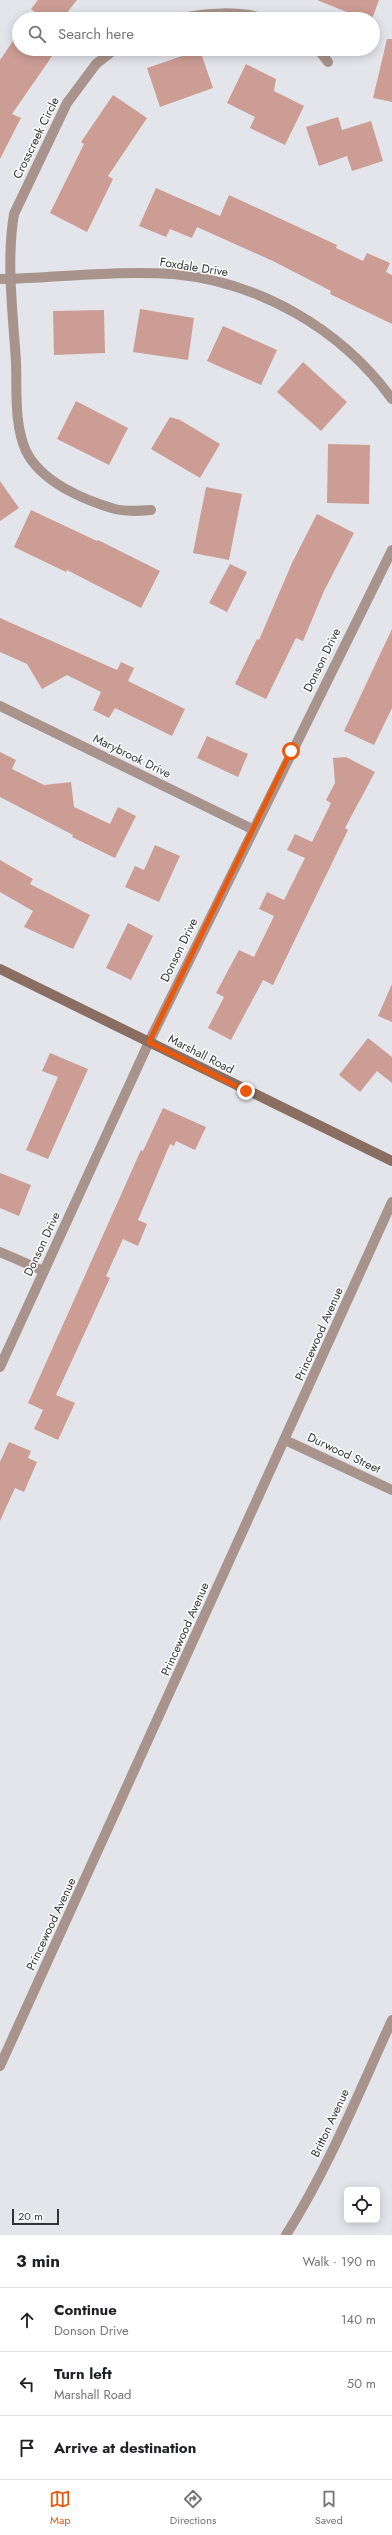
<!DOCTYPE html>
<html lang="en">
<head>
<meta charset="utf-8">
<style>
	:root { --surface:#fff; --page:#f2f2f2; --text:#202124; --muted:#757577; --line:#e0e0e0; --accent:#ea580c }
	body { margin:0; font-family:Jost,sans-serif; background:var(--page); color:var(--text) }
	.controls { position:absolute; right:12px; bottom:12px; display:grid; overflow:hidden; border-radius:6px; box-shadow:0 2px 10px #0003 }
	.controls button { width:36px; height:36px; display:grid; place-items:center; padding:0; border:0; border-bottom:1px solid var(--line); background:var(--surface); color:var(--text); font:20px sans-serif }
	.scale { position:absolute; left:12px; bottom:10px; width:47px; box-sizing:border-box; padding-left:4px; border:2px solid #333436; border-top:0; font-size:11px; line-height:14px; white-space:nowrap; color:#333436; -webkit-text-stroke:3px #fff; paint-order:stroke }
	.stop { position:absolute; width:12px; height:12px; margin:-9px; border:3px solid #ea580c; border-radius:50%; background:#fff }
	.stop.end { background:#ea580c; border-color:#fff; box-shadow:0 1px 4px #0008 }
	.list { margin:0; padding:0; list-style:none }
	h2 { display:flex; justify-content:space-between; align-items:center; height:52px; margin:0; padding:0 16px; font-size:17px }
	h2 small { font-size:13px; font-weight:400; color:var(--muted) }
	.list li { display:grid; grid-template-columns:26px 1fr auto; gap:12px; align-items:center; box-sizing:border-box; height:64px; padding:0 16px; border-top:1px solid var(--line) }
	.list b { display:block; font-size:15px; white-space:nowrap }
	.list p { margin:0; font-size:13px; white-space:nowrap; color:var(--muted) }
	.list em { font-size:13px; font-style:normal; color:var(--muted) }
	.icon { flex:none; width:22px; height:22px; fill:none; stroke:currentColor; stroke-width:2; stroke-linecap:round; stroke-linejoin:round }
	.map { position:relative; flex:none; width:392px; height:2235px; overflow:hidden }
	.search { position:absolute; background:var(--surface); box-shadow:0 2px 10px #0003; left:12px; right:12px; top:12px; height:44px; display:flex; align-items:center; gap:10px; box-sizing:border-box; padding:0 14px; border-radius:22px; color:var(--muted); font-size:15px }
	.sheet { height:244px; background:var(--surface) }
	nav { display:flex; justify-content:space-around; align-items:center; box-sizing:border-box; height:56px; border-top:1px solid var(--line); background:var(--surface); font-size:11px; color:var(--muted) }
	nav a { display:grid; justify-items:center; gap:2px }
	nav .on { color:var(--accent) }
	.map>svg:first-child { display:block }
	.building { fill:#cc9d95 }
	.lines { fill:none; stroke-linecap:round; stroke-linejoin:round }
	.street { stroke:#a8948c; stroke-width:10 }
	.secondary { stroke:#896e61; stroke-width:10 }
	.route { stroke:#ea580c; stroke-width:5 }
	.labels { text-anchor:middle; stroke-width:3; stroke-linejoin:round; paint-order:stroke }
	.street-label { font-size:12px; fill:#333436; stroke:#fff }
</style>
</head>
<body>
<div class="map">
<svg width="392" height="2235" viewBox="0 0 392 2235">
	<rect width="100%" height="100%" fill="#e3e5eb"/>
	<g class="building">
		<polygon points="38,0 77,0 62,19 43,19 31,9"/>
		<polygon points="317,0 379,0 372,19 364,19"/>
		<polygon points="19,32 19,49 57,49 12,114 21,118 0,159 0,60"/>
		<polygon points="387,39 392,39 392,102 373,98"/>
		<polygon points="200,50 213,88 160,107 147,68"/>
		<polygon points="246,64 276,79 274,91 304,106 285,145 250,128 255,117 227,103"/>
		<polygon points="113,95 147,118 108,176 113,179 87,232 50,213 84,144 81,142"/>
		<polygon points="338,117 342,130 371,121 383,161 352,171 347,156 319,166 306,127"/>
		<polygon points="156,188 220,216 229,195 337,245 336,248 363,261 367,253 390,263 386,272 392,275 392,324 330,294 331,291 273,261 197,227 192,238 170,229 166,237 139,226"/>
		<polygon points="140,309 194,318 188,360 133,352"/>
		<polygon points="104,310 105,353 54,355 53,311"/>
		<polygon points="223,326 277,350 261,385 207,361"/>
		<polygon points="303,362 347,402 321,431 277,392"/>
		<polygon points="76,401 128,428 109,465 57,439"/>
		<polygon points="170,417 180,420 220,444 200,478 151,449"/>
		<polygon points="328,444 370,445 369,504 327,503"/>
		<polygon points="0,481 19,508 0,521"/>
		<polygon points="206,487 242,494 229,560 193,553"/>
		<polygon points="31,510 97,541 98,540 160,571 141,608 67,570 66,572 14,547"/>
		<polygon points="317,514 354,533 324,591 303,641 296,638 266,699 235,684 257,639 259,640 292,563"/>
		<polygon points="230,564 247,572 227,612 209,603"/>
		<polygon points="0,618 117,670 121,662 134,668 128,681 185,709 172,736 115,708 109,718 93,710 101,692 67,675 42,689 27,664 0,652"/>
		<polygon points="392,629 392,708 374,745 344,731"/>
		<polygon points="207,736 248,754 238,777 197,758"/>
		<polygon points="0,752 16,760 12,769 44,785 71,782 74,807 110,824 118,807 136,816 115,858 72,837 73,835 0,797"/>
		<polygon points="346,757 375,772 345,828 348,830 273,985 263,980 231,1040 208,1028 224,997 216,993 239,950 254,957 274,916 259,909 267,892 284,900 305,858 287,850 295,834 312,842 331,803 326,800 335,783 333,758"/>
		<polygon points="155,845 180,856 159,902 125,887 135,866 144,870"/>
		<polygon points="0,860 33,879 30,884 90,915 73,949 24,927 33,911 0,892"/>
		<polygon points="128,923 153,936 131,980 106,968"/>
		<polygon points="392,984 392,1022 378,1016"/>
		<polygon points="368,1038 392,1057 392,1083 377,1071 360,1092 339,1075"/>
		<polygon points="50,1053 88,1069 48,1159 26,1150 58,1077 42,1071"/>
		<polygon points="163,1108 206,1127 195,1150 176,1141 174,1146 170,1144 138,1220 147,1224 138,1246 123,1239 106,1276 110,1278 56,1395 75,1403 58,1440 34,1429 43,1410 28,1403 141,1150 143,1151"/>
		<polygon points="0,1173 31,1185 19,1216 0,1208"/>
		<polygon points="9,1442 31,1451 28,1458 37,1462 24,1492 15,1488 0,1521 0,1462"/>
	</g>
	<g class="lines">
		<g class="street">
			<path d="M178,19C206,12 239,11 267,19"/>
			<path d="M115,49L96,64L67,103L14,214C6,262 13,313 16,362C17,390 14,425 26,451C41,482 84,500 115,509C127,512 139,511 151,510"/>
			<polyline points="318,49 328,62"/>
			<path d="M0,279C57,278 116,270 173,274C260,282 341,329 392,399"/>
			<polyline points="0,706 252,829"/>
			<polyline points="0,1252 44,1271"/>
			<polyline points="0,1367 149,1042 392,550"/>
			<polyline points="285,1440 392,1490"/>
			<polyline points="0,2066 392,1202"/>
			<path d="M286,2235C329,2167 359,2092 392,2020"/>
		</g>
		<polyline class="secondary" points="0,969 392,1161"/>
	</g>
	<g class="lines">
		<polyline class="route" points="246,1091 149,1042 291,751"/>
	</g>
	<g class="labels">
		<g class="street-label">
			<text transform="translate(36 138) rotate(-64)" y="4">Crosscreek Circle</text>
			<text transform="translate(194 267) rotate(9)" y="4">Foxdale Drive</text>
			<text transform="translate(322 660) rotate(-64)" y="4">Donson Drive</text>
			<text transform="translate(132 756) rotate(26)" y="4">Marybrook Drive</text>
			<text transform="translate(179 950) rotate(-64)" y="4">Donson Drive</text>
			<text transform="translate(201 1054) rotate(27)" y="4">Marshall Road</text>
			<text transform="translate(42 1244) rotate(-65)" y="4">Donson Drive</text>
			<text transform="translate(319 1334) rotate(-66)" y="4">Princewood Avenue</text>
			<text transform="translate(344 1453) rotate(25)" y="4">Durwood Street</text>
			<text transform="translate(185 1629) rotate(-66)" y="4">Princewood Avenue</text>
			<text transform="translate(51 1924) rotate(-65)" y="4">Princewood Avenue</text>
			<text transform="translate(330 2123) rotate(-65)" y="4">Britton Avenue</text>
		</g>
	</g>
</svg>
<div class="controls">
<button><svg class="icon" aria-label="locate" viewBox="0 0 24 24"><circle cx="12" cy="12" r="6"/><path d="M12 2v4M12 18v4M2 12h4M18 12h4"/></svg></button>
</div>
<div class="scale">20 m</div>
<div class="stop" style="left:291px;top:751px"></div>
<div class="stop end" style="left:246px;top:1091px"></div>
<div class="search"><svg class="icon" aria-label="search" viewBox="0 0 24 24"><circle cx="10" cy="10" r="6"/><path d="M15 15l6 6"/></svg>Search here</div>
</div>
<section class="sheet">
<h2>3 min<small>Walk · 190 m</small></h2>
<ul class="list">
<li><svg class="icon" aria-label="ahead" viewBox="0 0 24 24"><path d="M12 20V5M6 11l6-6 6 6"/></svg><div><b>Continue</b><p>Donson Drive</p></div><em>140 m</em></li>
<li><svg class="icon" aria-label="left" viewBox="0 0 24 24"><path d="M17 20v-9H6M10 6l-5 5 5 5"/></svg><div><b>Turn left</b><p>Marshall Road</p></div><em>50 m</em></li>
<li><svg class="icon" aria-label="arrive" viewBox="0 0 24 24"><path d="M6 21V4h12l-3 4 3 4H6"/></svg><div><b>Arrive at destination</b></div></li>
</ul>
</section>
<nav>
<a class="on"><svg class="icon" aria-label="map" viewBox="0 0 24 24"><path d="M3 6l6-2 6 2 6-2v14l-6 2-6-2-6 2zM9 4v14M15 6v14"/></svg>Map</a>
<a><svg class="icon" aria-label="directions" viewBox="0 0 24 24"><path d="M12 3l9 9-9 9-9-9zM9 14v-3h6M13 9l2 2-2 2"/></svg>Directions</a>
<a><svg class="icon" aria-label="saved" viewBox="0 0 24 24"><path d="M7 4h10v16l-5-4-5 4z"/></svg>Saved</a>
</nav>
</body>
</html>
